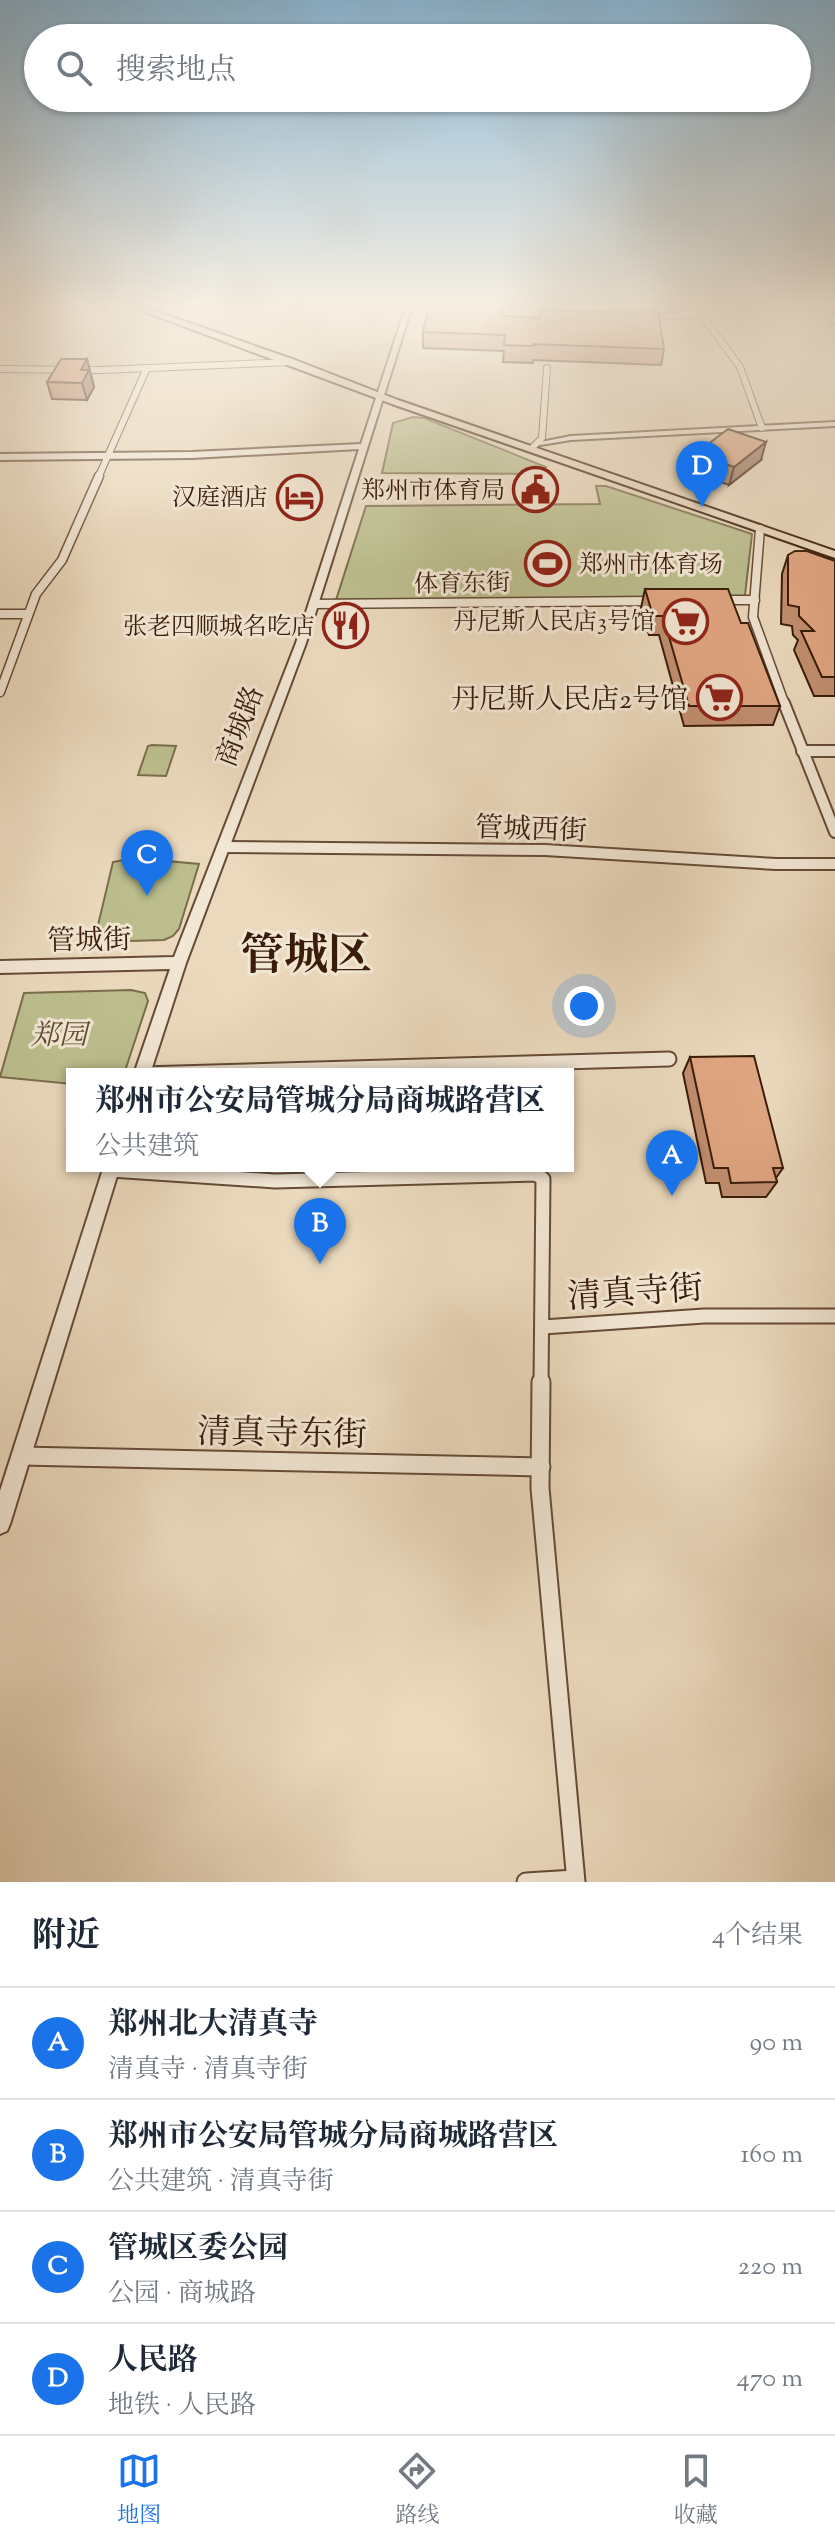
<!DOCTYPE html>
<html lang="zh">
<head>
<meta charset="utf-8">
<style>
	:root { --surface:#fff; --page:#f6f6f7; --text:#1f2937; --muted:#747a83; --line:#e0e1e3; --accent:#1a73e8 }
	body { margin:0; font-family:"Sorts Mill Goudy","Noto Serif SC",serif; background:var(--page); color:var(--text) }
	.you { position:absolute; left:584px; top:1006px; width:28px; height:28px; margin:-20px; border:6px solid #fff; border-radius:50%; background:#1a73e8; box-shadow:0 0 0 12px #1a73e833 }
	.badge { display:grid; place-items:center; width:52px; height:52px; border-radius:50%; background:var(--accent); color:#fff; font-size:26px; font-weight:700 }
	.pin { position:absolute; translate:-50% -66px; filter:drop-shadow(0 2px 4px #0008) }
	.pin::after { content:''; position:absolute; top:42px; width:28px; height:24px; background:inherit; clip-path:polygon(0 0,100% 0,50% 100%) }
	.popup { position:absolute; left:66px; top:1068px; width:508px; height:104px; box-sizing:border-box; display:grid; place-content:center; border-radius:0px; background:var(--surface); filter:drop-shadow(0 2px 6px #0005); font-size:26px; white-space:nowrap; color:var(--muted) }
	.popup b { font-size:30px; color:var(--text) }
	.popup::after { content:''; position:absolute; left:50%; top:100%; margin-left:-16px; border:16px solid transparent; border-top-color:var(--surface) }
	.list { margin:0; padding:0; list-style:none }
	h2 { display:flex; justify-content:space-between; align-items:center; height:104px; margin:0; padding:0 32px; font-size:34px }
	h2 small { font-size:26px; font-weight:400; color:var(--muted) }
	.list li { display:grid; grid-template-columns:52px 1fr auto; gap:24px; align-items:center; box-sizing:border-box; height:112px; padding:0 32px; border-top:2px solid var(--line) }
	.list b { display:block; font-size:30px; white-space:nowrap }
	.list p { margin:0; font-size:26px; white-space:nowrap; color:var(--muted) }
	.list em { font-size:26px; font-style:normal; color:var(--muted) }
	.icon { flex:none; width:44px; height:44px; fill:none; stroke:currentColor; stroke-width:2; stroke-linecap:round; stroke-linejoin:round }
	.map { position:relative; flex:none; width:835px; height:1882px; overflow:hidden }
	.search { position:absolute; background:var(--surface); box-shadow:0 2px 6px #0004; left:24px; right:24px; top:24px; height:88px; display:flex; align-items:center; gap:20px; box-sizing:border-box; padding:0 28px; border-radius:44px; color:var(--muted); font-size:30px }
	.sheet { height:552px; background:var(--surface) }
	nav { display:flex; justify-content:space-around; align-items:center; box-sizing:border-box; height:112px; border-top:2px solid var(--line); background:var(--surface); font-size:22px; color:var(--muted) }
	nav a { display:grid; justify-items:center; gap:4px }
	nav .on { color:var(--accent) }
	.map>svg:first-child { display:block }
	.green { fill:#bcbe8e; stroke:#7a6d4c; stroke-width:2 }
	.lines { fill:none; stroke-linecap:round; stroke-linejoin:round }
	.minor-far4-casing { stroke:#664b36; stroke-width:8 }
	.minor-far3-casing { stroke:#664b36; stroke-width:11 }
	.minor-far2-casing { stroke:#664b36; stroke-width:14 }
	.minor-far1-casing { stroke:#664b36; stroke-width:17 }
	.minor-casing { stroke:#664b36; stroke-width:21 }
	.tertiary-casing { stroke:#664b36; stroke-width:4 }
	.primary-casing { stroke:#391c09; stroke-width:4 }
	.minor-far4 { stroke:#f2e6d4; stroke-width:6 }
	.minor-far3 { stroke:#f2e6d4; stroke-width:8 }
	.minor-far2 { stroke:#f2e6d4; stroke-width:10 }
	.minor-far1 { stroke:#f2e6d4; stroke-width:13 }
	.minor { stroke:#f2e6d4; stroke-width:17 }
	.tertiary { fill:#f2e6d4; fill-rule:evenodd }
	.primary { fill:#ebd9bd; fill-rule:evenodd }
	.wall { fill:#c18e6f; stroke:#391c09; stroke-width:2 }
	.shaded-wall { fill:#9d745a; stroke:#391c09; stroke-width:2 }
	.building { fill:#e0a581; stroke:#391c09; stroke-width:2 }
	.labels { text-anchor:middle; stroke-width:6; stroke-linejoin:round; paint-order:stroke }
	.far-poi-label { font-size:24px; fill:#391c09; stroke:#f2e6d4; text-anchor:end }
	.far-street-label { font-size:24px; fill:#391c09; stroke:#f2e6d4 }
	.poi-label { font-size:28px; fill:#391c09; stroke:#f2e6d4; text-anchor:end }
	.street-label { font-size:28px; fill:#391c09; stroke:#f2e6d4 }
	.park-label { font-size:28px; font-style:italic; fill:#604d31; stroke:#f2e6d4 }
	.near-street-label { font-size:34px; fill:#391c09; stroke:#f2e6d4 }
	.town-label { font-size:44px; font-weight:bold; fill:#391c09; stroke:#f2e6d4 }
</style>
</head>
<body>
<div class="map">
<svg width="835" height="1882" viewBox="0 0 835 1882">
	<rect width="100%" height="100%" fill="#ebd9bd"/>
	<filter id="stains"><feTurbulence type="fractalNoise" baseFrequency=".0025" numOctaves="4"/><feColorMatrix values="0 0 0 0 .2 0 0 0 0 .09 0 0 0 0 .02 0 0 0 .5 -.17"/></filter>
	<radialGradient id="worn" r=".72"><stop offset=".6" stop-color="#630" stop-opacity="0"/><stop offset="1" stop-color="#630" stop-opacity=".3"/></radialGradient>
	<g class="green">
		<polygon points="413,417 424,418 546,467 539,474 382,473 393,423"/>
		<polygon points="596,486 606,486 752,534 745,595 738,599 336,600 366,506 600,504"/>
		<polygon points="152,745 176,746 166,776 138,775 148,746"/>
		<polygon points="134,858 199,864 179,929 173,936 164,940 94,942 113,862"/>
		<polygon points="131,990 145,993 148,1001 124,1074 72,1074 72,1084 0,1077 24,993"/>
	</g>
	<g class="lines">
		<defs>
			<g id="minor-far4">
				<polyline points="693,303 740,367 762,428"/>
				<polyline points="819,303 835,321"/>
				<polyline points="648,317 703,314"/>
				<polyline points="0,369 102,370 292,362"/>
				<polyline points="532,448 542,438 547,368"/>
				<polyline points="98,478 147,368"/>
			</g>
			<g id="minor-far3">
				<polyline points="760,529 753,617 785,705"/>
				<polyline points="719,600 755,600"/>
				<polyline points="313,604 654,601"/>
				<polyline points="0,614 28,614"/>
				<polyline points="0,692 36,594 62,560 99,476"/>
			</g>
			<g id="minor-far2">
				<polyline points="784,703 835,832"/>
				<polyline points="802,751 835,751"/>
				<polyline points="225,847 545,850 776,864 835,864"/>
			</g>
			<g id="minor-far1">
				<polyline points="142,1074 669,1059"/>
				<polyline points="111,1170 275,1181 536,1174 543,1179 541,1384"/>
				<polyline points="543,1327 704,1316 835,1316"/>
			</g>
			<g id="minor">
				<polyline points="541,1382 540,1488 576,1882"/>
				<polyline points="21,1456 541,1467"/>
				<polyline points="526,1882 575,1879"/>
			</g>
			<g id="tertiary">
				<polygon points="0,303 8,303 0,308"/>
				<polygon points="407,303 413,303 306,643 186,963 150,1074 134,1074 170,969 0,973 0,961 174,957 296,643 359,449 192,458 0,460 0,454 192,452 361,444"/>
				<polygon points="835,422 835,426 571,440 540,445 536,443 571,436"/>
				<polygon points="104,1166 120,1166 10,1524 7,1531 0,1534 0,1491"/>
			</g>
			<polygon id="primary" points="121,303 132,303 295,360 398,400 835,551 835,558 392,404"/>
		</defs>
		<use href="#minor-far4" class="minor-far4-casing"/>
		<use href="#minor-far3" class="minor-far3-casing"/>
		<use href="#minor-far2" class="minor-far2-casing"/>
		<use href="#minor-far1" class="minor-far1-casing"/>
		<use href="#minor" class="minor-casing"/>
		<use href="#tertiary" class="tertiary-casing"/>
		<use href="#primary" class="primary-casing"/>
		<use href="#minor-far4" class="minor-far4"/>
		<use href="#minor-far3" class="minor-far3"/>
		<use href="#minor-far2" class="minor-far2"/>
		<use href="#minor-far1" class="minor-far1"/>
		<use href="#minor" class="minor"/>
		<use href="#tertiary" class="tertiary"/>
		<use href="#primary" class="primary"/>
	</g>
	<g class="wall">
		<polygon points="430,303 504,303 502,316 664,349 661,365 533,360 533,363 503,362 504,351 423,348 423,332"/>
		<polygon points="87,359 94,387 87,400 52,399 47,382"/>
		<polygon points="695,454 761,460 729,485 691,472"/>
		<polygon points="788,555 835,561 835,696 814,696 794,650 798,640 793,635 792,626 781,624 782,574"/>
		<polygon points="645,589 741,623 780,706 773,725 684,726 659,635 649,635 641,608"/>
		<polygon points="690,1057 783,1168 776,1178 777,1182 766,1197 722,1197 719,1183 706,1183 683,1073"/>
	</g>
	<g class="shaded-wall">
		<polygon points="87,359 94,387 87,400 82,383 81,370"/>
		<polygon points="766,442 761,460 729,485 734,467"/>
	</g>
	<g class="building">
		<polygon points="430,303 503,303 502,316 540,318 540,311 658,312 664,349 534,344 534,346 504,345 505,335 423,332"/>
		<polygon points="61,359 87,359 81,370 89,370 82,383 47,382"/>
		<polygon points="728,429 766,442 734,467 695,454"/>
		<polygon points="795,551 807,551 835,561 835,677 822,677 801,631 814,631 799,616 799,607 788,605 788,555"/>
		<polygon points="645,589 728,589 741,623 748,623 780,706 689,706 663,616 653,616"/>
		<polygon points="754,1056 783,1168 773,1168 777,1182 731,1183 728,1168 714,1168 690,1057"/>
	</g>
	<linearGradient id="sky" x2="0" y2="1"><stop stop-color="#89b6d5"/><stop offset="0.54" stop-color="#f6eee1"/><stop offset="1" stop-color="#f6eee1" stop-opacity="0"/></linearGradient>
	<rect width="835" height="566" fill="url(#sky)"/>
	<defs>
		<symbol id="civic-ring" viewBox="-11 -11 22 22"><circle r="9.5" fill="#f2e6d4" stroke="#8f2418" stroke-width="1.5"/><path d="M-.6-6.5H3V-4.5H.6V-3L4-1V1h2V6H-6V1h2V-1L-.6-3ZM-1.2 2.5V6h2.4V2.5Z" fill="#8f2418"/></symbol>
		<symbol id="hotel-ring" viewBox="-11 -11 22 22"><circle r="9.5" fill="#f2e6d4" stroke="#8f2418" stroke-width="1.5"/><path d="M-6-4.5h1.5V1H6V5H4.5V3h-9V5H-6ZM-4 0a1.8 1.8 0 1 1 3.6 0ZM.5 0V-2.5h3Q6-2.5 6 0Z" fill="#8f2418"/></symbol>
		<symbol id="stadium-ring" viewBox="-11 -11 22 22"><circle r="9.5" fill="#f2e6d4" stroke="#8f2418" stroke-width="1.5"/><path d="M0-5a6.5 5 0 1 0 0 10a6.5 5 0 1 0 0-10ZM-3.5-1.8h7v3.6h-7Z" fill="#8f2418"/></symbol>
		<symbol id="supermarket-ring" viewBox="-11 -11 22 22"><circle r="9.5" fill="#f2e6d4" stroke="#8f2418" stroke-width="1.5"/><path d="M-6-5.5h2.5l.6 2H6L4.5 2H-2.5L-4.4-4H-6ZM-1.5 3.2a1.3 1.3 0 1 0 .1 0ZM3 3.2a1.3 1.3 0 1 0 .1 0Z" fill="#8f2418"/></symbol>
		<symbol id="restaurant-ring" viewBox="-11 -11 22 22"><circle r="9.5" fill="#f2e6d4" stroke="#8f2418" stroke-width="1.5"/><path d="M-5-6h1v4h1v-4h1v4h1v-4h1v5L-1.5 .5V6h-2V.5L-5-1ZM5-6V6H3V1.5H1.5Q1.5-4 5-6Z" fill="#8f2418"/></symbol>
	</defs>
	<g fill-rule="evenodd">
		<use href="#civic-ring" x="510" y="464" width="51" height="51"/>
		<use href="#hotel-ring" x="274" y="472" width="51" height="51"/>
		<use href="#stadium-ring" x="522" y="538" width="51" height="51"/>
		<use href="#supermarket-ring" x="660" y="596" width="51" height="51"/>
		<use href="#restaurant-ring" x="320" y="600" width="51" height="51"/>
		<use href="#supermarket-ring" x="694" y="672" width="51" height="51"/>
	</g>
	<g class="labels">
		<g class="far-poi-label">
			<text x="505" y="498">郑州市体育局</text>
			<text x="268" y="505">汉庭酒店</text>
			<text x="579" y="572" text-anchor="start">郑州市体育场</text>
			<text x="655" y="629">丹尼斯人民店3号馆</text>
			<text x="315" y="634">张老四顺城名吃店</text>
		</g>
		<g class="far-street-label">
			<text transform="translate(462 583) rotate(-1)" y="8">体育东街</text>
		</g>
		<g class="poi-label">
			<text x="688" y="708">丹尼斯人民店2号馆</text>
		</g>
		<g class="street-label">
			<text transform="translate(239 726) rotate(-69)" y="10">商城路</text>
			<text transform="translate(531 828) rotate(2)" y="10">管城西街</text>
			<text transform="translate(89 939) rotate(-1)" y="10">管城街</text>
		</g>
		<g class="park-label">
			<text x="59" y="1044">郑园</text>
		</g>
		<g class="near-street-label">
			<text transform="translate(635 1291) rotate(-4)" y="12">清真寺街</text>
			<text transform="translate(282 1432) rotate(1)" y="12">清真寺东街</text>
		</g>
		<g class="town-label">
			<text x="306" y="969">管城区</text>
		</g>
	</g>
	<rect width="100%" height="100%" filter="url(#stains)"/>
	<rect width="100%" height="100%" fill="url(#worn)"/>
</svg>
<div class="you"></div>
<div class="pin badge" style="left:672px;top:1196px">A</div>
<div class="pin badge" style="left:320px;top:1264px">B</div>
<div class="popup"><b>郑州市公安局管城分局商城路营区</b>公共建筑</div>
<div class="pin badge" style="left:147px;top:896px">C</div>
<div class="pin badge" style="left:702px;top:507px">D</div>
<div class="search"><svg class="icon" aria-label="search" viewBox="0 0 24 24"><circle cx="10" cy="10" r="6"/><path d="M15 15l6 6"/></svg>搜索地点</div>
</div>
<section class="sheet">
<h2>附近<small>4个结果</small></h2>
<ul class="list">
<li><span class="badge">A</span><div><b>郑州北大清真寺</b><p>清真寺 · 清真寺街</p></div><em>90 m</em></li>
<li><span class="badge">B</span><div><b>郑州市公安局管城分局商城路营区</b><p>公共建筑 · 清真寺街</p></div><em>160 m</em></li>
<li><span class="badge">C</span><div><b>管城区委公园</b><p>公园 · 商城路</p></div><em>220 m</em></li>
<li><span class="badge">D</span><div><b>人民路</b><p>地铁 · 人民路</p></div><em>470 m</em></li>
</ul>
</section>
<nav>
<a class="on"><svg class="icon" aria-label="map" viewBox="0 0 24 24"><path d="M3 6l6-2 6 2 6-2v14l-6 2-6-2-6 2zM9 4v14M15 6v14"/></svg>地图</a>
<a><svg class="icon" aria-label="directions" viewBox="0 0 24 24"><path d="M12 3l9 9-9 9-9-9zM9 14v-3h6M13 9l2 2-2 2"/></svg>路线</a>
<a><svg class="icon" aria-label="saved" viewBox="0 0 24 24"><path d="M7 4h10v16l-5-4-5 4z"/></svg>收藏</a>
</nav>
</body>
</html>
